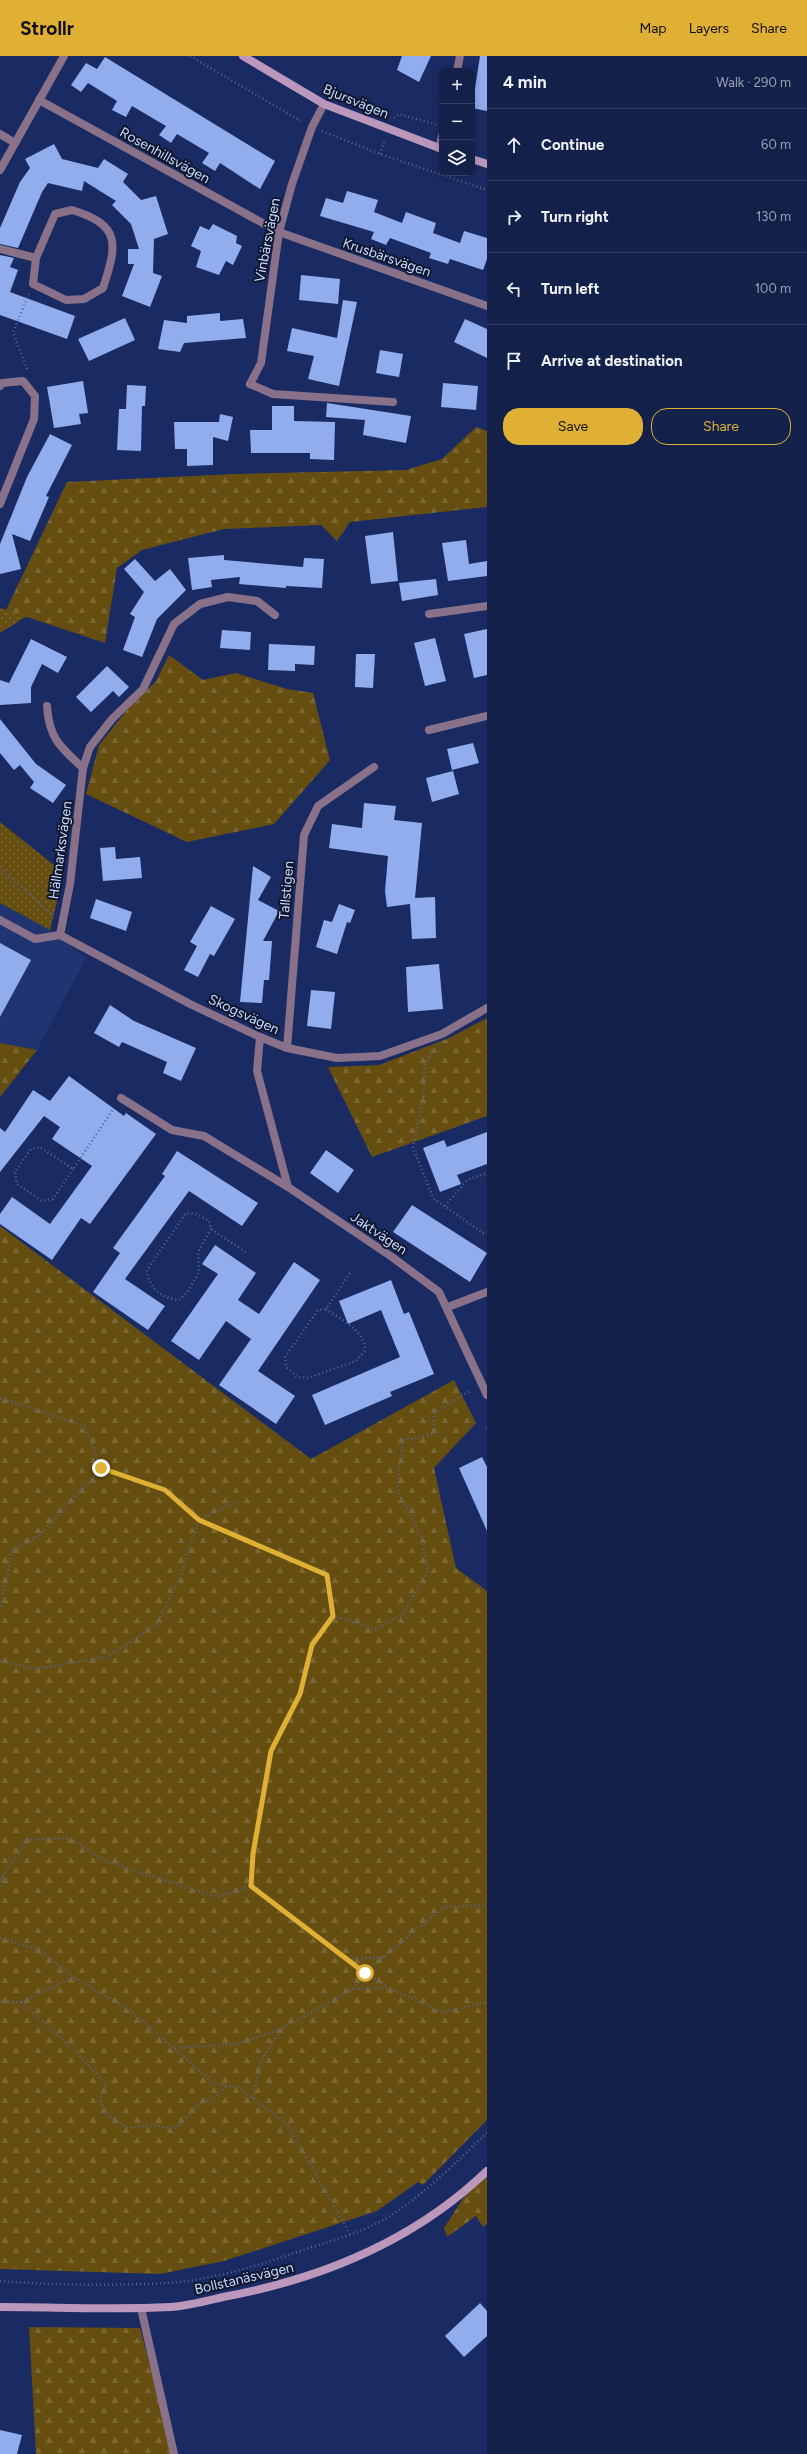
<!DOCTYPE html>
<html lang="en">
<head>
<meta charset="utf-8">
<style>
	:root { --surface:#13204a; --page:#1c2851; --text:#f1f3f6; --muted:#9da3b5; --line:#323e62; --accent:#dfb034 }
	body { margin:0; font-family:Figtree,sans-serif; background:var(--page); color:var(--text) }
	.controls { position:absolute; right:12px; top:12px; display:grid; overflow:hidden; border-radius:8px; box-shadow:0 2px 10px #0003 }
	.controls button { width:36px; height:36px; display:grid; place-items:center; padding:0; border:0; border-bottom:1px solid var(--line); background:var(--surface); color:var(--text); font:20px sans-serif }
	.stop { position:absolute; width:12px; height:12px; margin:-9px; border:3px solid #dfb034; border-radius:50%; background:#fff }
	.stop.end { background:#dfb034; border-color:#fff; box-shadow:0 1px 4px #0008 }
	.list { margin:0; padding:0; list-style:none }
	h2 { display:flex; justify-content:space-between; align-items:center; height:52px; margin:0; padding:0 16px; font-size:17px }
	h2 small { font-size:13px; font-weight:400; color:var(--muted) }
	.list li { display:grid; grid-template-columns:26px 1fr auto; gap:12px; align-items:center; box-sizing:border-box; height:72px; padding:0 16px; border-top:1px solid var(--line) }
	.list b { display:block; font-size:15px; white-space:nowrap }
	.list em { font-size:13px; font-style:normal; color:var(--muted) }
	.actions { display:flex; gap:8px; padding:12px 16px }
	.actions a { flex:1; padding:9px 0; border:1px solid var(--accent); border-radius:16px; text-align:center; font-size:14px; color:var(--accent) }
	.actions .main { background:var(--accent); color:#111 }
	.icon { flex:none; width:22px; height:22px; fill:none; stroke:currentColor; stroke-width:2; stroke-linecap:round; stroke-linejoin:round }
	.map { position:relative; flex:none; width:487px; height:2398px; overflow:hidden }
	header { display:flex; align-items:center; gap:24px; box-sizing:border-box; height:56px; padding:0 20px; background:var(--accent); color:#111 }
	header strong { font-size:19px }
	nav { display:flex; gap:22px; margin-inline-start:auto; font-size:14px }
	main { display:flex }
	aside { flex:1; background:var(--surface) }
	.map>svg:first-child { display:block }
	.built { fill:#1f3471 }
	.forest { fill:url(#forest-firs) }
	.park { fill:url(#park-dots) }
	.building { fill:#91adee }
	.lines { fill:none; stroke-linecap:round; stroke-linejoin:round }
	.path { stroke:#556696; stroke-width:2.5; stroke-dasharray:1 3; stroke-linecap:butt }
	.lane { stroke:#897289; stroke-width:8 }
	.street { stroke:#897289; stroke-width:8 }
	.secondary { stroke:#bc97bc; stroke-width:8 }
	.route { stroke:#dfb034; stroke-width:5 }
	.labels { text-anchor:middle; stroke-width:4; stroke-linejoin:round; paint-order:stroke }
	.street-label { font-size:14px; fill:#cbdafc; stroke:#0e172f }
</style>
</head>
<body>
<header>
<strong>Strollr</strong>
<nav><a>Map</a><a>Layers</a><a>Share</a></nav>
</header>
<main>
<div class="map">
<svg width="487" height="2398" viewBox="0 0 487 2398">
	<defs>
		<pattern id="forest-firs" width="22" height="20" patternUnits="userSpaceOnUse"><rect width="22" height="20" fill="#654e10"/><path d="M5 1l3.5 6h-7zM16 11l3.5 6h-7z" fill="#7a6734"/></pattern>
		<pattern id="park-dots" width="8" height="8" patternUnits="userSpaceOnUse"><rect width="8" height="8" fill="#654e10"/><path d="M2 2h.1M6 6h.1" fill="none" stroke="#7a6734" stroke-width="1.8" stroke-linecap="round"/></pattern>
	</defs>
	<rect width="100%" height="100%" fill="#192b62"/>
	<polygon class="built" points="0,847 50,874 86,902 37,994 0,987"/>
	<g class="forest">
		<polygon points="476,371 487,375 487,451 350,466 337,485 321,469 224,473 142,494 117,512 105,587 6,554 67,426 234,418 406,414 442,403"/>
		<polygon points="169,599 203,624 236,617 287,633 313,637 330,704 274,768 187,786 86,738 99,689 127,654 156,625"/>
		<polygon points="487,962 487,1060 372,1101 328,1011 379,1009 449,982"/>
		<polygon points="0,987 37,994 0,1041"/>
		<polygon points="0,1170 311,1403 454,1324 476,1367 434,1412 456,1512 487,1535 487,2064 423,2129 418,2126 377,2155 224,2205 160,2218 0,2213"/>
		<polygon points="487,2120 487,2168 483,2171 476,2160 447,2181 444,2172 464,2141"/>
		<polygon points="29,2271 140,2272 173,2398 36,2398"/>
	</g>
	<g class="park">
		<polygon points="0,552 27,560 0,577"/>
		<polygon points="0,766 64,817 50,874 0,847"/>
	</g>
	<g class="building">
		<polygon points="402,0 431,0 419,26 397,14"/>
		<polygon points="480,0 487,0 487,55 472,52"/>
		<polygon points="105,1 275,105 260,133 220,107 215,115 202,107 209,97 177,78 171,87 159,79 166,70 132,50 126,61 112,54 117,45 88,27 81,36 71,29 86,7 97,13"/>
		<polygon points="54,88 62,103 98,112 104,103 128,118 123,126 141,144 156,140 168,178 154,183 153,217 162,220 150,251 122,240 134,208 128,208 128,193 139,193 131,168 112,149 116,145 84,125 82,135 48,127 42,136 18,192 0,188 0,172 20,126 30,112 25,103"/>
		<polygon points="347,135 378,144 374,156 402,167 406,156 436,167 433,177 460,187 464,175 487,182 487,203 483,214 450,203 448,208 429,202 431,197 390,182 386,189 371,183 374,176 320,160 326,142 343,147"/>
		<polygon points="213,168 237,180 236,187 242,190 233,209 226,205 219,219 196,211 201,195 191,190 200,170 209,174"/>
		<polygon points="0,199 14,202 10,211 18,214 10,236 75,260 67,283 0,259"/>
		<polygon points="301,219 340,223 338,248 299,244"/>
		<polygon points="343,244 357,246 339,330 308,323 314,300 287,295 292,272 337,282"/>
		<polygon points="220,257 220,265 243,263 246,282 184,287 180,296 158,293 164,264 187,267 187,260"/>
		<polygon points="125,262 135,284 89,305 78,283"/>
		<polygon points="465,263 487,273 487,302 454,286"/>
		<polygon points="380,294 403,298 399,321 376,317"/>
		<polygon points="83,325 88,357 79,358 81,368 54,372 47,331"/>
		<polygon points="443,327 478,330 476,354 441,351"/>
		<polygon points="127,329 146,330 145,350 142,350 141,395 117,394 119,353 126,353"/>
		<polygon points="327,347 411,360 406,387 363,379 365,364 326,361"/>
		<polygon points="272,350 294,350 294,365 335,366 334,404 310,403 310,397 251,397 250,374 272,374"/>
		<polygon points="220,358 233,361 228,385 213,381 213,409 187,410 187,393 175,393 174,366 219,366"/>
		<polygon points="50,378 72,389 46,440 49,441 30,485 12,478 21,513 0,518 0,488 27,421"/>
		<polygon points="393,476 398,525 371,528 365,480"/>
		<polygon points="466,484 469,508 487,505 487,520 448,525 442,487"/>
		<polygon points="224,499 224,504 303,511 304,502 324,503 322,532 286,530 286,532 239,528 240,521 211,524 212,531 192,534 188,502"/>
		<polygon points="135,503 155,525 170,513 186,534 157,563 142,601 123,594 135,561 130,558 144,536 124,513"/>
		<polygon points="436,523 438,539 402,545 399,527"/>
		<polygon points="487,573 487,619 474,622 464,578"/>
		<polygon points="222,574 251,576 250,594 220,592"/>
		<polygon points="435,582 446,625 425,630 414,587"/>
		<polygon points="31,583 67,601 58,617 42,608 31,631 31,647 0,649 0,624 9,627"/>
		<polygon points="269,588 315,590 314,609 295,608 295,615 268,614"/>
		<polygon points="356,598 375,598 373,632 355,631"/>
		<polygon points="107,610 129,631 119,641 113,635 91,656 76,641"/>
		<polygon points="0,663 36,708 66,729 53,747 30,732 34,726 20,709 14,714 0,697"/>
		<polygon points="473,687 479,707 452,714 447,693"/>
		<polygon points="453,715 459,738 432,746 426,722"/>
		<polygon points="364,747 396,750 394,764 422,767 415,842 435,841 436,882 412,883 410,848 387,851 385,835 388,800 329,792 332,768 362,772"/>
		<polygon points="115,791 116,803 140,801 142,822 103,825 100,792"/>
		<polygon points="253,810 271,821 258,844 279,855 263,885 272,885 269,924 264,924 262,947 240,946"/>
		<polygon points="96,843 132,856 126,875 90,862"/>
		<polygon points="339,848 355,854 350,867 347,866 337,898 316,891 324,864 332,866"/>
		<polygon points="211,850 235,863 214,900 210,898 198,921 184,914 197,890 190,886"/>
		<polygon points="0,887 31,904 0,961"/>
		<polygon points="439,908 443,953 408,956 406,911"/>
		<polygon points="311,934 335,936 331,973 307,970"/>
		<polygon points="110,949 134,965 196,992 181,1025 163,1017 167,1006 122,986 119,991 94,977"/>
		<polygon points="69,1020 124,1060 126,1057 156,1078 90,1168 81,1162 52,1204 0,1168 0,1158 12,1141 50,1168 92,1110 52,1083 60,1071 44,1060 0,1116 0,1072 5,1076 33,1034 50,1045"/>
		<polygon points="487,1076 487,1108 457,1119 461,1128 440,1136 423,1092 444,1084 447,1091"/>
		<polygon points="326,1094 354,1114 338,1137 310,1117"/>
		<polygon points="177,1095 258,1147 242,1170 189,1135 125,1223 165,1250 148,1274 93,1236 120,1197 113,1192 165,1120 162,1118"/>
		<polygon points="412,1149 487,1197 470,1226 393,1176"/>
		<polygon points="215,1189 256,1217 238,1244 259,1258 294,1206 320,1224 258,1315 295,1340 276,1368 219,1329 251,1283 226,1265 199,1304 171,1285 218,1218 202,1208"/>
		<polygon points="391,1224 404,1258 409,1256 434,1318 390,1336 392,1340 325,1369 312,1339 400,1301 381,1254 348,1268 339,1245"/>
		<polygon points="482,1401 487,1411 487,1475 459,1412"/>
		<polygon points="480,2247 487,2255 487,2280 464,2301 445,2280"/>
		<polygon points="0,2374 22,2379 17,2398 0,2398"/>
	</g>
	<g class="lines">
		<g class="path">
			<polyline points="190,0 301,65"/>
			<polyline points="394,62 399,58 438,69"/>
			<polyline points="322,75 380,98 487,134"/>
			<polyline points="380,98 385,83"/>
			<polyline points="27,313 13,276 29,238"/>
			<polyline points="0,812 52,859"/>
			<polyline points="433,994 425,1008 423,1042 413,1092 433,1142 483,1177 487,1176"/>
			<polyline points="73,1113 53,1143 42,1145 17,1128 15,1116 31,1093 40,1091 73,1113 114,1052"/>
			<polyline points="445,1150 467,1124 487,1117"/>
			<path d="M211,1173L198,1196L199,1216L187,1237L179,1244C162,1243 148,1231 147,1214L186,1157L197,1158L209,1165L211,1173L247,1197"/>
			<path d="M326,1253C341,1264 366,1275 365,1295L356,1305L308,1322L297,1321L286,1311L285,1301L318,1254L326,1253L350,1217"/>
			<polyline points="0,1342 85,1370 101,1413 165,1434 199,1464 327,1519 333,1560 312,1589 300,1638 271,1695 253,1798 251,1830"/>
			<polyline points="487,1372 487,1376"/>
			<polyline points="0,1554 12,1494 40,1479 101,1413"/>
			<polyline points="333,1560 376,1573 403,1558 428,1515 422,1482 397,1433 403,1384 434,1378 434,1357 471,1334"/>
			<polyline points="0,1605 36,1613 107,1601 156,1569 180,1522 199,1464 238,1445"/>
			<polyline points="0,1824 27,1784 70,1782 105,1805 217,1841 251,1830"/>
			<polyline points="0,1830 4,1821"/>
			<polyline points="0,1882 40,1894 73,1921"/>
			<polyline points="384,1901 365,1917 388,1931"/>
			<polyline points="349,1903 384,1901 444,1851 487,1849"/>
			<polyline points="354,1933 388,1932 442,1956 487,1946"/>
			<polyline points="0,1946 21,1946 73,1921 131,1955 214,2028 238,2031 287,2068 350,2178"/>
			<polyline points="21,1946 78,1998 106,2029 100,2039 104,2057 128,2072 156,2069 172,2073 182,2067 201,2045 212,2044 226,2030"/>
			<polyline points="174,1992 237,1988 281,1973 353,1933 365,1917 251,1830"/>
			<polyline points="253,2042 261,2005 281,1974"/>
			<path d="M0,2225C54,2229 112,2230 166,2227C215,2224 263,2208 309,2192C335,2184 362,2176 385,2163C420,2143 457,2105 487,2077"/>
		</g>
		<g class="lane">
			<polyline points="0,78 15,87"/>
			<polyline points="250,328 273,338 393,346"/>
			<polyline points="141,2252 174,2398"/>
		</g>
		<g class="street">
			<polyline points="457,15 460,0"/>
			<polyline points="39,44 279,176 487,250"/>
			<polyline points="439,92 442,80"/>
			<polyline points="0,114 64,0"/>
			<path d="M72,154C122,169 117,189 103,232L84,243L66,244L33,228L36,202L55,158Z"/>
			<polyline points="0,193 36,202"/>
			<polyline points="250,328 261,307 279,176 292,128 312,71 324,48"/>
			<polyline points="0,330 2,327 23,325 35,340 34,363 0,448"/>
			<polyline points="429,558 487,550"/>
			<path d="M47,650C49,682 60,691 83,712"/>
			<polyline points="429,674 487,660"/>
			<polyline points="0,864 35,883 60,879 190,948 260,981 287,992 337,1002 380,1000 442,978 487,952"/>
			<polyline points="60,879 70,828 83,712 90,691 112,663 143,633 174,568 200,548 228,541 257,545 275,559"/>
			<polyline points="260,981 257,1015 288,1131 392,1201 439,1236 487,1339"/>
			<polyline points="287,992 304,779 318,750 374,711"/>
			<polyline points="121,1042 172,1074 204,1080 288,1131"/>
			<polyline points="448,1251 487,1236"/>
		</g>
		<g class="secondary">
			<polyline points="243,0 324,48 442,93"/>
			<polyline points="472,103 487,108"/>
			<path d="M0,2251C56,2251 113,2254 170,2251C187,2250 206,2245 223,2241C321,2223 414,2185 487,2115"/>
		</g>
	</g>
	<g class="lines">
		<polyline class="route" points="101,1412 165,1434 199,1464 327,1519 333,1560 312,1589 300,1638 271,1695 253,1798 251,1830 365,1917"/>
	</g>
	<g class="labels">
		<g class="street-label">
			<text transform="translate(356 45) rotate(22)" y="5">Bjursvägen</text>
			<text transform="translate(165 99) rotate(29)" y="5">Rosenhillsvägen</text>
			<text transform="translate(267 184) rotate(-79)" y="5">Vinbärsvägen</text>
			<text transform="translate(387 201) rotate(19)" y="5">Krusbärsvägen</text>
			<text transform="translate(60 794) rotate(-82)" y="5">Hällmarksvägen</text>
			<text transform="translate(286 834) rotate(-85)" y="5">Tallstigen</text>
			<text transform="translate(244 958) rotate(25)" y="5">Skogsvägen</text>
			<text transform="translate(379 1177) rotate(34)" y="5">Jaktvägen</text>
			<text transform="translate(244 2222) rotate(-13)" y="5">Bollstanäsvägen</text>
		</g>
	</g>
</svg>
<div class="controls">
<button>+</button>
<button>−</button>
<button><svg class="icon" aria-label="layers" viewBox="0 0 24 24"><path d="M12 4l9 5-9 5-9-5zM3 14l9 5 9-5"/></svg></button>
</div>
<div class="stop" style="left:365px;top:1917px"></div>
<div class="stop end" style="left:101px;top:1412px"></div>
</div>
<aside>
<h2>4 min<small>Walk · 290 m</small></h2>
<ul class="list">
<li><svg class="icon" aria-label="ahead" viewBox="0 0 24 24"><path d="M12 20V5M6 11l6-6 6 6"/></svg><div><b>Continue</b></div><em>60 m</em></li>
<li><svg class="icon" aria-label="right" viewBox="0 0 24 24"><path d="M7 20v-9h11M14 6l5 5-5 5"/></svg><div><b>Turn right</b></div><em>130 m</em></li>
<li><svg class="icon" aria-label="left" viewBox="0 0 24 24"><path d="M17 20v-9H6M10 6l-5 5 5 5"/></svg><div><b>Turn left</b></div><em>100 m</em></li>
<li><svg class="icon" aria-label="arrive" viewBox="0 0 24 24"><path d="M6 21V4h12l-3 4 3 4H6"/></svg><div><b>Arrive at destination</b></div></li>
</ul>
<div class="actions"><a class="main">Save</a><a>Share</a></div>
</aside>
</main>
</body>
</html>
